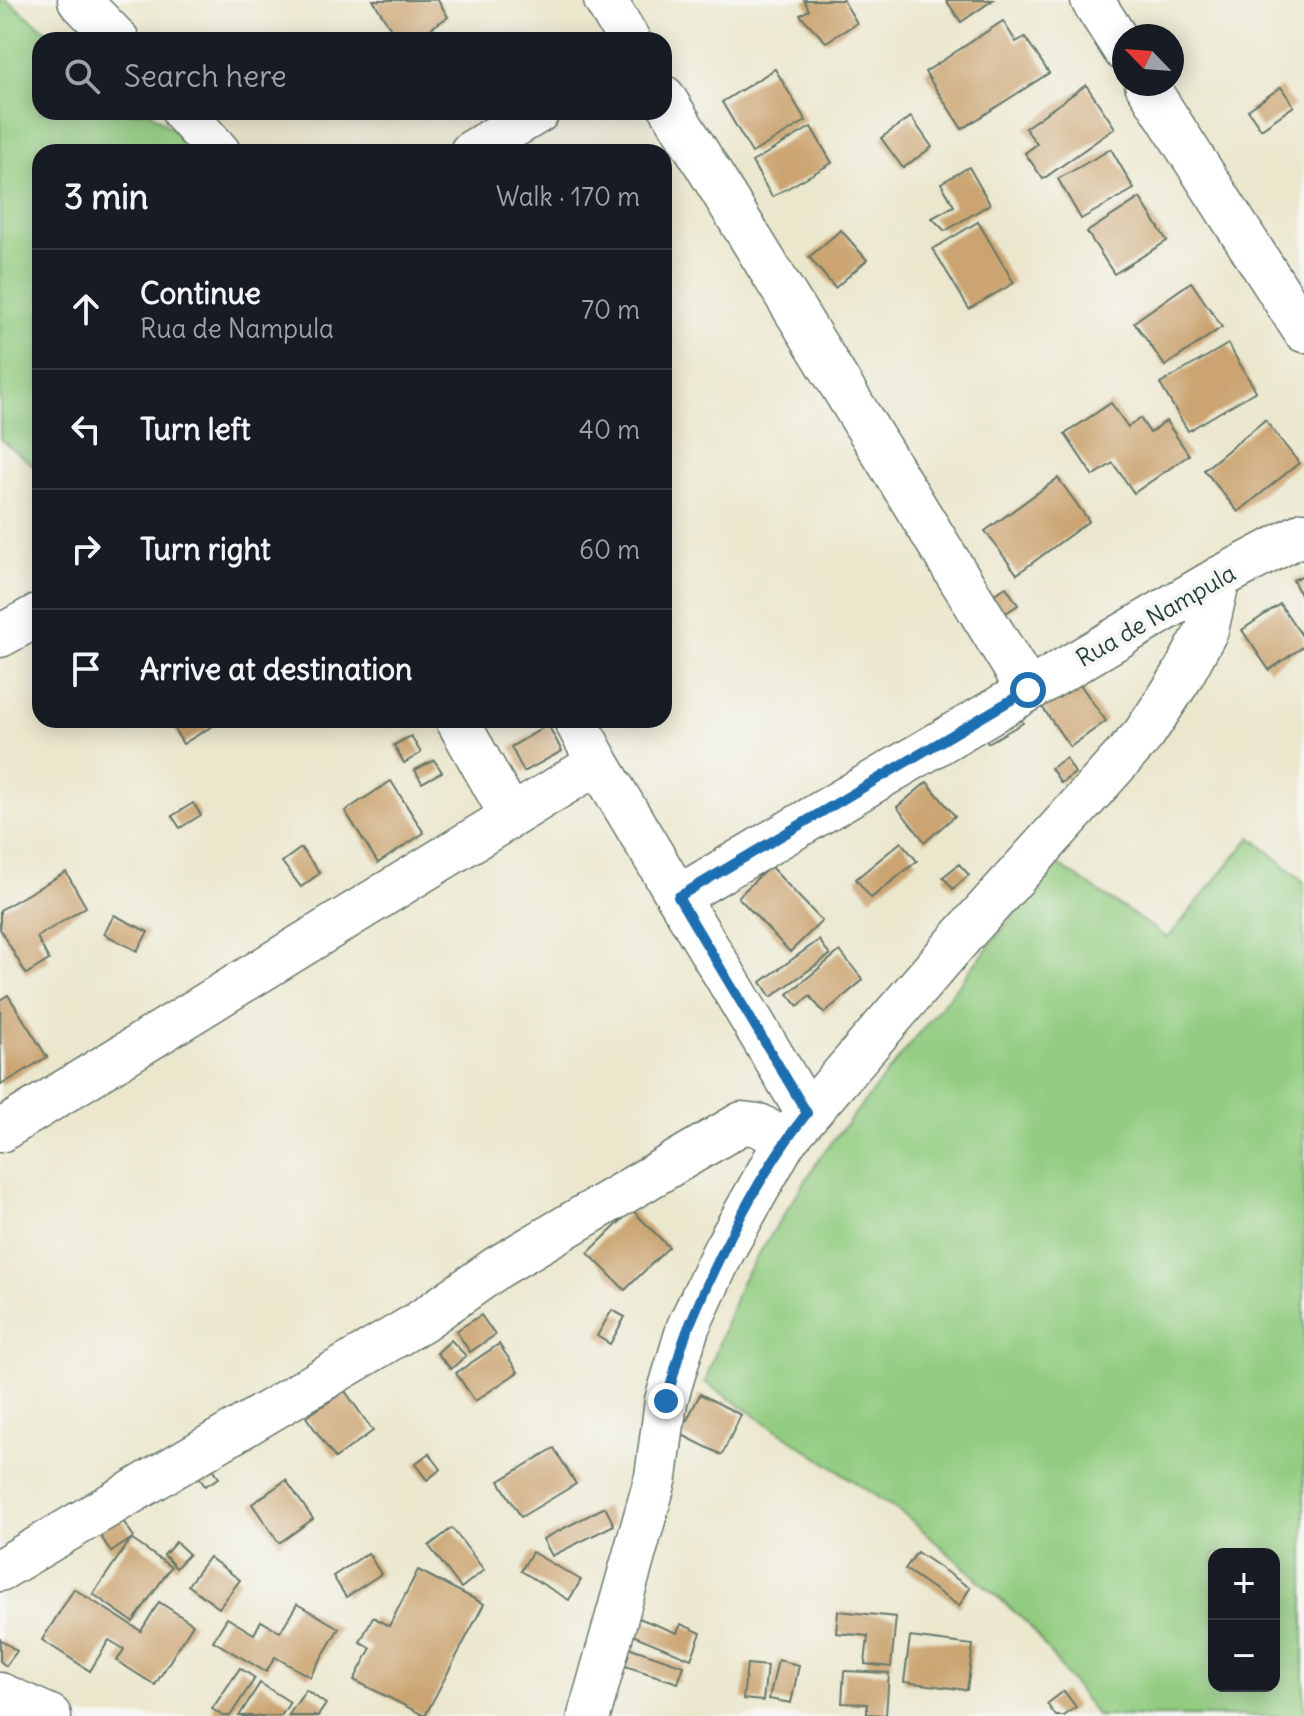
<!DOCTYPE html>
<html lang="en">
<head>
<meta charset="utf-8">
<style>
	:root { --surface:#171b24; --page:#20242c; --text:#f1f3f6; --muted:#9ea1a6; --line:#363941 }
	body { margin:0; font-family:Delius,sans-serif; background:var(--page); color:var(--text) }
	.controls { position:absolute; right:24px; bottom:24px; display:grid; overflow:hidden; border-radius:16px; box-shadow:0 4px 20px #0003 }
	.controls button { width:72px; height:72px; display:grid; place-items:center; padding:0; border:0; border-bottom:2px solid var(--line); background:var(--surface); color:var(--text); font:40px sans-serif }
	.compass { position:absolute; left:1112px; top:24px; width:72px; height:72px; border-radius:50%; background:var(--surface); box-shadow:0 4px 20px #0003; rotate:295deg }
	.stop { position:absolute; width:24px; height:24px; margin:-18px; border:6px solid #1f6fb2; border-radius:50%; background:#fff }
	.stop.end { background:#1f6fb2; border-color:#fff; box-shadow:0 2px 8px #0008 }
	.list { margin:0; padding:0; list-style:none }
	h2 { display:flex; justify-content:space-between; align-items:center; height:104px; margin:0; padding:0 32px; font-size:34px }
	h2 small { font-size:26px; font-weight:400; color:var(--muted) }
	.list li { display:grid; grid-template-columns:52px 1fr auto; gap:24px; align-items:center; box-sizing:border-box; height:120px; padding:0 32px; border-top:2px solid var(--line) }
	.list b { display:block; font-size:30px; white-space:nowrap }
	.list p { margin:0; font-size:26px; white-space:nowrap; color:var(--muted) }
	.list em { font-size:26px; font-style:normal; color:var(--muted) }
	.icon { flex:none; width:44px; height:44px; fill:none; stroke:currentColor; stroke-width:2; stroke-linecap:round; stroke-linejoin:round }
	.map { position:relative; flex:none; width:1304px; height:1716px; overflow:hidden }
	.search { position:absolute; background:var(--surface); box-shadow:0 4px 20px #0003; left:32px; top:32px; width:640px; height:88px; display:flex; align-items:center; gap:20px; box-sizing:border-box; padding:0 28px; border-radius:24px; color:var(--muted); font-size:30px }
	.panel { position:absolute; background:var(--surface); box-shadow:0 4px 20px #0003; left:32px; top:144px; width:640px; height:584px; border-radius:24px }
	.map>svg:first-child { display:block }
	.green { fill:#92cc80; stroke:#58845a; stroke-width:2; fill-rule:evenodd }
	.building { fill:#cba471 }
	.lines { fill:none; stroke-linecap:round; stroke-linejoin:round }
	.minor-casing { stroke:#66786a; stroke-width:45 }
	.minor { stroke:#fff; stroke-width:42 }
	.route { stroke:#1f6fb2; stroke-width:10 }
	.labels { text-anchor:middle; stroke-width:8; stroke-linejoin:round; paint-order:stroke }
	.street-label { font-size:24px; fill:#1f3d34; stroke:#f6f6f2 }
</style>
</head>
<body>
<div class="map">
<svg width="1304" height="1716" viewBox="0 0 1304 1716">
	<rect width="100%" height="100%" fill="#f6f6f2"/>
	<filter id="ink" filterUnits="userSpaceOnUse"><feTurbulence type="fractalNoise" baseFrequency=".0125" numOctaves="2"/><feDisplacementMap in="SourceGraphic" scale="16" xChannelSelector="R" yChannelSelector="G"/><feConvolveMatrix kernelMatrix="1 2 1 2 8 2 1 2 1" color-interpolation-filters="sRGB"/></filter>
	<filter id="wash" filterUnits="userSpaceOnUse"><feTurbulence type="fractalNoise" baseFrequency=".006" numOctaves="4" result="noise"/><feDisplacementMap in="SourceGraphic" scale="32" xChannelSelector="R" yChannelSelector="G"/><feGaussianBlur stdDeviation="1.8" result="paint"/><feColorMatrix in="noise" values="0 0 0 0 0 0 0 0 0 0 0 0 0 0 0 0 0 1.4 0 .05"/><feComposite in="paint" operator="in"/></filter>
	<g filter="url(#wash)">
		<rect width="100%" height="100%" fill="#ebe7cd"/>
		<g class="green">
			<polygon points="0,0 7,0 58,40 40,40 40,112 150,112 201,152 40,152 40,471 0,439"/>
			<path d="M1251,837L1304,882V1716H1097L1028,1624L910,1519L705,1382L741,1282L823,1153L1056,863L1168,938ZM1214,1554H1274V1686H1214Z"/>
		</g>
		<g id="blocks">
			<g class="building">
				<polygon points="373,0 438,0 448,17 413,40 398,40"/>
				<polygon points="804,0 843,0 857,23 826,42 800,15 809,10"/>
				<polygon points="946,0 993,0 961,22"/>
				<polygon points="1003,21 1016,42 1025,37 1049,73 962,129 925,72"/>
				<polygon points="775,69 806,121 752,153 722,102"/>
				<polygon points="1086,85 1115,128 1043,179 1025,153 1037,144 1025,128"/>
				<polygon points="1281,87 1294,106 1261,129 1248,110"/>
				<polygon points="911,117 932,147 903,168 881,138"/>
				<polygon points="811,127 832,163 772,197 752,162"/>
				<polygon points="1111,149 1134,189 1081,219 1058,179"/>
				<polygon points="969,167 990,204 945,231 932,218 954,206 941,183"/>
				<polygon points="1140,198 1167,241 1114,274 1087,232"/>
				<polygon points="978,222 1014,283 969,309 933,249"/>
				<polygon points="841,230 867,260 835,288 809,257"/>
				<polygon points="1191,282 1222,327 1165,366 1134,322"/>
				<polygon points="1228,344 1256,391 1188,431 1160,384"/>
				<polygon points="1111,403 1128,427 1140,418 1150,433 1166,421 1189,455 1134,493 1113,463 1093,476 1065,434"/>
				<polygon points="1265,420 1299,463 1238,512 1204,470"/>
				<polygon points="1058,478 1089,521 1017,574 985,531"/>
				<polygon points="1304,575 1304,602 1293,580"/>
				<polygon points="1006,587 1018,605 998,618 986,599"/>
				<polygon points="1280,604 1304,639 1304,646 1269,670 1242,630"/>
				<polygon points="1072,673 1106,721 1070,747 1036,698"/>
				<polygon points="1016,711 1023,723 988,743 981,731"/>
				<polygon points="174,720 222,720 183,744 170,722"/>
				<polygon points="548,725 562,751 524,772 511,747"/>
				<polygon points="411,736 421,753 404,763 394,745"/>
				<polygon points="1066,758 1075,773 1061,783 1051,768"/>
				<polygon points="434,760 442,772 422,783 415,770"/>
				<polygon points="391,781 424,833 378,863 345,811"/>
				<polygon points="927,782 955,816 925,842 897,807"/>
				<polygon points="193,803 201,815 180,828 172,816"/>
				<polygon points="901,842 917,861 871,898 856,879"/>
				<polygon points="301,848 320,873 301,887 282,862"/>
				<polygon points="959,864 969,875 953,889 943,877"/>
				<polygon points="770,866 822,921 790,952 738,897"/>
				<polygon points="66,872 86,907 37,937 49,960 26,974 0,929 0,910"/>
				<polygon points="114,915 148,932 137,951 104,934"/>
				<polygon points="819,940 830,955 771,997 761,982"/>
				<polygon points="840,951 863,980 824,1013 810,996 798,1006 788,994"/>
				<polygon points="8,995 47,1057 1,1085 0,1000"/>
				<polygon points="632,1210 669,1247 625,1290 588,1253"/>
				<polygon points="612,1310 625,1317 610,1344 597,1336"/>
				<polygon points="481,1315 495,1335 470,1352 456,1331"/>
				<polygon points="451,1340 466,1356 451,1369 437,1353"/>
				<polygon points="499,1344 518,1372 475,1401 456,1373"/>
				<polygon points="345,1391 373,1431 335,1458 306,1417"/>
				<polygon points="700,1394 741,1415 722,1455 680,1434"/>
				<polygon points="554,1448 576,1484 521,1517 499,1481"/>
				<polygon points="429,1453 441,1469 427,1480 415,1464"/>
				<polygon points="209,1461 219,1478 205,1486 194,1470"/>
				<polygon points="286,1480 313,1519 279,1543 252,1504"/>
				<polygon points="605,1507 614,1525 552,1556 543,1539"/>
				<polygon points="117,1512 134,1537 111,1552 95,1527"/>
				<polygon points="452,1528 484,1570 461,1588 429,1546"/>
				<polygon points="131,1539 171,1567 133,1622 93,1594"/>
				<polygon points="176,1542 189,1554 176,1568 164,1555"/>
				<polygon points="532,1552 581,1580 569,1600 521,1571"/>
				<polygon points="917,1552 970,1588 959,1606 905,1569"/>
				<polygon points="368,1553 381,1574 346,1597 333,1576"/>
				<polygon points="209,1557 240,1580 219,1608 188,1585"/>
				<polygon points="418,1570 484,1604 425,1716 354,1680 371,1648 360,1642 373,1617 389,1626"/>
				<polygon points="74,1589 141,1631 159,1602 193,1624 155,1685 117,1661 124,1649 109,1640 90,1671 42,1640"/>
				<polygon points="297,1604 339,1628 310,1677 275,1657 266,1672 213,1641 227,1618 254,1634 261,1621 280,1632"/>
				<polygon points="838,1611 896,1617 891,1667 865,1664 868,1636 836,1633"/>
				<polygon points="636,1617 677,1633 681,1624 701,1633 691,1659 630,1634"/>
				<polygon points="910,1637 973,1645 967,1690 904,1682"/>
				<polygon points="0,1639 17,1651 6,1666 0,1661"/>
				<polygon points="619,1644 684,1666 678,1683 613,1662"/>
				<polygon points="778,1660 799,1665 791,1703 769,1699"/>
				<polygon points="747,1664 767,1666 763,1701 743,1699"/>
				<polygon points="240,1668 255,1678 230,1716 223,1716 212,1709"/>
				<polygon points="844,1671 889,1673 886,1715 867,1714 867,1704 842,1703"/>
				<polygon points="260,1683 290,1702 281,1716 239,1716"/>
				<polygon points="306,1690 326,1704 318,1716 288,1716"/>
				<polygon points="1064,1691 1076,1707 1064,1716 1056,1716 1047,1704"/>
			</g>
		</g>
	</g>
	<g filter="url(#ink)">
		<use href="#blocks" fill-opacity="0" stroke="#66786a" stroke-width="2"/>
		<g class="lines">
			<defs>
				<g id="minor">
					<polyline points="79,0 118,40"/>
					<polyline points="605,0 629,40"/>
					<polyline points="1092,0 1124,50"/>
					<polyline points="1146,84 1304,331"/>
					<polyline points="664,97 1028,690"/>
					<polyline points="183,112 219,152"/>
					<polyline points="471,152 538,112"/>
					<polyline points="0,636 40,614"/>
					<polyline points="457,720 511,816"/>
					<polyline points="575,720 598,763 807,1113"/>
					<polyline points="678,897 1219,578 1304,533"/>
					<polyline points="0,1131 598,763"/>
					<polyline points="0,1570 420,1322 498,1267 742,1123 759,1125 785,1141"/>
					<polyline points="0,1694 50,1716"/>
					<polyline points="589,1716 656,1477 666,1401 688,1327 723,1252 785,1141 963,935 1144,734 1181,678 1207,630 1219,578"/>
				</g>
			</defs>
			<use href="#minor" class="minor-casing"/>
			<use href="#minor" class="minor"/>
		</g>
	</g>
	<g class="lines" filter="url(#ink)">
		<path class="route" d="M666,1401C674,1376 679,1349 690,1324C718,1256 761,1170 807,1113L678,897L1028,690"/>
	</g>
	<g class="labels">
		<g class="street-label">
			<text transform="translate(1156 616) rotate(-30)" y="8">Rua de Nampula</text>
		</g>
	</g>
</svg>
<div class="controls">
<button>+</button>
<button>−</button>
</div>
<svg class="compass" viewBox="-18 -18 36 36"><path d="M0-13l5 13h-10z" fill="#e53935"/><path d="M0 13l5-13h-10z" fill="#9ea1a6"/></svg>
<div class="stop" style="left:1028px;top:690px"></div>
<div class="stop end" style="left:666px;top:1401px"></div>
<div class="search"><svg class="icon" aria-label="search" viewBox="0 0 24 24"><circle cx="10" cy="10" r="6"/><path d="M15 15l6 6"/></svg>Search here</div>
<section class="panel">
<h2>3 min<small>Walk · 170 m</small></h2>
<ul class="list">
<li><svg class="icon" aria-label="ahead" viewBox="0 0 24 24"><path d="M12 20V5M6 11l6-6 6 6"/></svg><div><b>Continue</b><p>Rua de Nampula</p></div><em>70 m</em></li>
<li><svg class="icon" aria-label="left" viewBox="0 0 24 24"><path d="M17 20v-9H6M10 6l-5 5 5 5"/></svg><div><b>Turn left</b></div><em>40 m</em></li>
<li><svg class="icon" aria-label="right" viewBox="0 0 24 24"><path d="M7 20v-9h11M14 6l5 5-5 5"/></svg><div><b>Turn right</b></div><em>60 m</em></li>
<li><svg class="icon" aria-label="arrive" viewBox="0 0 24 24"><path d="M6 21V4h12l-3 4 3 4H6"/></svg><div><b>Arrive at destination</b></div></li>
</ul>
</section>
</div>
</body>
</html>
